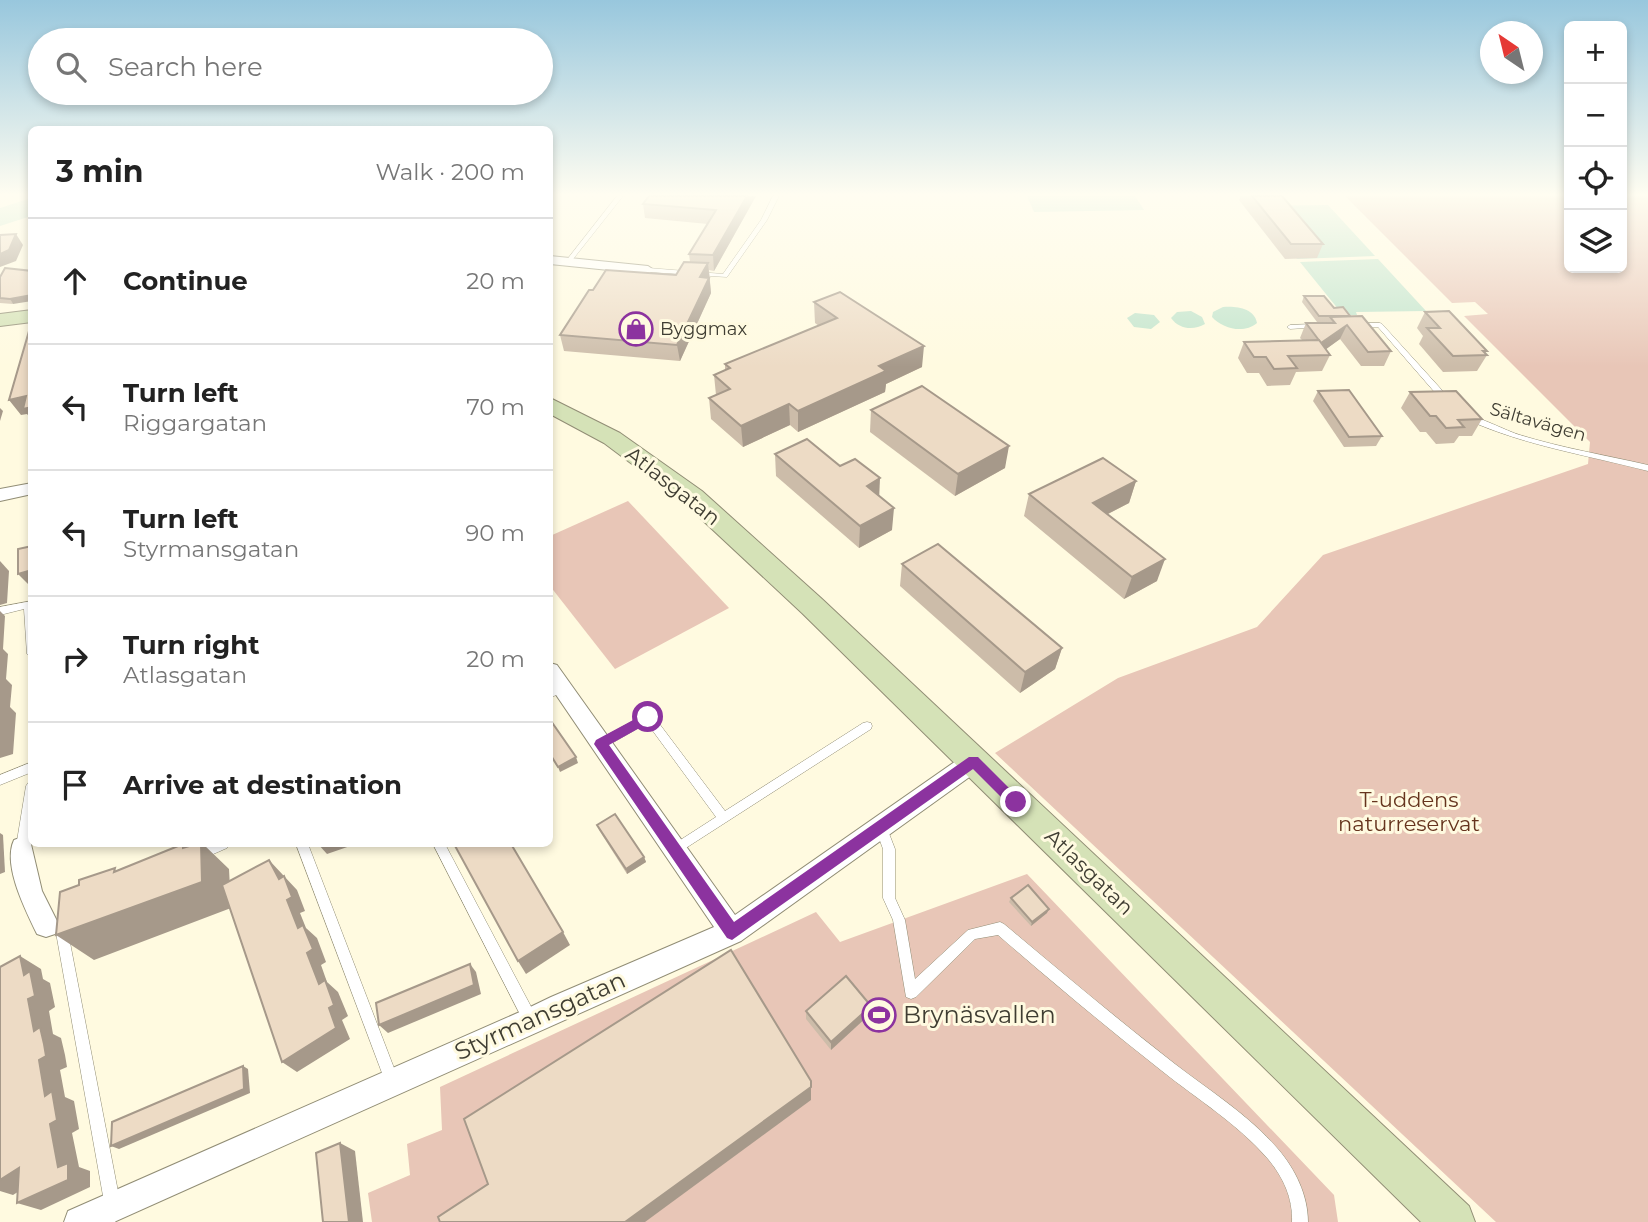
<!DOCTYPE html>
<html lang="en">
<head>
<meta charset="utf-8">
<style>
	:root { --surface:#fff; --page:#f6f6f6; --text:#222; --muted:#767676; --line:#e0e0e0 }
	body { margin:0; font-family:Montserrat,sans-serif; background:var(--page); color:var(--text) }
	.controls { position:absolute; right:21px; top:21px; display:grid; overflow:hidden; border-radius:10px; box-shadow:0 4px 10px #0003 }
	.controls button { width:63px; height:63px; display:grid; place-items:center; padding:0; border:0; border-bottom:2px solid var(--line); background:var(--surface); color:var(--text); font:35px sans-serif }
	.compass { position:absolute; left:1480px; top:21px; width:63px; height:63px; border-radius:50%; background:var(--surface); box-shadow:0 4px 10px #0003; rotate:325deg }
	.stop { position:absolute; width:21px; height:21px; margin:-16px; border:5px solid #8c339f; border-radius:50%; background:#fff }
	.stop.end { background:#8c339f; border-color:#fff; box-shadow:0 2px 7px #0008 }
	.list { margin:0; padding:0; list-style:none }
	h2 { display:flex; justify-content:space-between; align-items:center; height:91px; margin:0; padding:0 28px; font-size:30px }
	h2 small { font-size:23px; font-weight:400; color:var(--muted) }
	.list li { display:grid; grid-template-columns:46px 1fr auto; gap:21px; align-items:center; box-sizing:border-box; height:126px; padding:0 28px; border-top:2px solid var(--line) }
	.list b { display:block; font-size:26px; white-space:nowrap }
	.list p { margin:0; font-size:23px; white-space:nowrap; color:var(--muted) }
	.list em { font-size:23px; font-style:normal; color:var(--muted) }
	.icon { flex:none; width:38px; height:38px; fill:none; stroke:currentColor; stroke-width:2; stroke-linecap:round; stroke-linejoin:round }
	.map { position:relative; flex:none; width:1648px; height:1222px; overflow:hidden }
	.search { position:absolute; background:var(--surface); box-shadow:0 4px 10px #0003; left:28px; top:28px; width:525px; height:77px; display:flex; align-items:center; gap:18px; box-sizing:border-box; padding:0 24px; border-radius:38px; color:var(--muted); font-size:26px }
	.panel { position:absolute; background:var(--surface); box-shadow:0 4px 10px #0003; left:28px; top:126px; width:525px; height:721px; border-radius:10px }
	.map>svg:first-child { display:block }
	.green { fill:#e8c6b7 }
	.water { fill:#c1e4cc }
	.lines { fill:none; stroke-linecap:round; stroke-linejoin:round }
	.lane-casing { stroke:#918d75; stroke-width:1 }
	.street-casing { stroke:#918d75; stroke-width:2 }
	.secondary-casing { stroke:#918d75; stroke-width:2 }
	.lane { fill:#fff; fill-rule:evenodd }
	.street { fill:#fff; fill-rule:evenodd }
	.secondary { fill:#d5e2b7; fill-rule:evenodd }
	.wall { fill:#ccbca9 }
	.shaded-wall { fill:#a6998a }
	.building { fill:#eddbc5; stroke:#a6998a; stroke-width:2 }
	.route { fill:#8c339f }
	.labels { text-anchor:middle; stroke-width:6; stroke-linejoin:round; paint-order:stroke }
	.far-poi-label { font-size:18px; fill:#3f3d32; stroke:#fffae0; text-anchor:start }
	.far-street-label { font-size:18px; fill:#3f3d32; stroke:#fffae0 }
	.street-label { font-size:21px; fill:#3f3d32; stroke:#fffae0 }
	.park-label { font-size:21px; fill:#66341e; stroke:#fffae0 }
	.near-poi-label { font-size:24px; fill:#3f3d32; stroke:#fffae0; text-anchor:start }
	.near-street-label { font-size:24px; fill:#3f3d32; stroke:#fffae0 }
</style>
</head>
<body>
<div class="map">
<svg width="1648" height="1222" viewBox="0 0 1648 1222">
	<rect width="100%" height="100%" fill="#fffae0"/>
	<g class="green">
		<polygon points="1345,196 1569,196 1569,268 1622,268 1622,196 1648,196 1648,1222 1496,1222 995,753 1118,678 1257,627 1323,555 1588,464 1590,442 1464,316 1488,314 1475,302 1452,303"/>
		<polygon points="628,501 729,608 615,669 550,586 550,536"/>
		<polygon points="1027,874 1334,1195 1338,1222 372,1222 368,1193 410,1175 407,1144 442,1130 440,1087 816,912 840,942"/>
	</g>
	<g class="water">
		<polygon points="1027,196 1135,196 1144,210 1034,212"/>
		<polygon points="31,198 31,216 0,226 0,208"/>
		<polygon points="1328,205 1375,256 1297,259 1254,206"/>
		<polygon points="1378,259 1426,311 1356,312 1357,315 1343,315 1300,262"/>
		<path d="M1223,307C1237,306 1254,308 1257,323C1244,334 1223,329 1212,317L1213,312Z"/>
		<path d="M1191,311L1202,317L1205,324C1193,331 1179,329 1171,318L1177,312Z"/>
		<polygon points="1135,313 1154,315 1160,322 1151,329 1134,327 1127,318"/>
	</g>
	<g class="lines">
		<defs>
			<g id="lane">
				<polygon points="617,196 623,196 570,263 566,263 566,261"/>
				<polygon points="773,196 779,196 767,220 727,277 648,272 645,270 648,268 723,274 761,220"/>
				<polygon points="1380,323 1382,324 1450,399 1450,403 1444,403 1378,327 1357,327 1354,325 1357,323"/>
				<polygon points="1317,324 1319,325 1319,327 1290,329 1287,327 1290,325"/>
				<path d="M1468,416C1479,416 1506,431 1520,435C1562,448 1605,455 1648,465V471C1587,455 1526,446 1468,420Z"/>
				<polygon points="32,601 32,658 27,654 24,609 0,615 0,607"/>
				<polygon points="562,683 566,684 567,687 566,690 550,698 550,689"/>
				<polygon points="648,713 652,714 725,811 863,723 867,722 871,723 872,726 871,729 675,855 671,854 669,850 671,846 716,817 647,723 605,747 601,749 597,747 596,744 597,741"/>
				<polygon points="32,762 32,772 0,785 0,775"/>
				<path d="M32,781C32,804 34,829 26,851L22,852L18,851L16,847L26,786L28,783Z"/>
				<path d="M881,822L885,823L895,849V898L905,920L915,979L968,930L1000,922L1004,924C1060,971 1117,1019 1175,1064C1210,1091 1249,1115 1278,1149C1295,1169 1308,1195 1308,1222H1292C1293,1198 1283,1177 1268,1159C1238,1124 1197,1099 1162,1071C1106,1027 1051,981 998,935L975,939L916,997L911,999L906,997L893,920L883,898V849L875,827L877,823Z"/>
				<polygon points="211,844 229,844 227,848 202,859 198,860 194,859 192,855 194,851"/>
				<polygon points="296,844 308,844 399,1081 397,1086 392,1088 387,1086 385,1081"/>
				<polygon points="433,844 445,844 536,1016 538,1021 536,1026 531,1028 526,1026"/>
				<polygon points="61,921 65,923 67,927 121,1207 115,1222 99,1222 105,1207 55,927 57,923"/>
			</g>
			<g id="street">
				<polygon points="550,256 648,266 654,270 648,274 550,264"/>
				<polygon points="32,483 32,494 0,501 0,489"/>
				<polygon points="550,663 557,665 735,915 966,754 974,752 982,754 985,761 982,768 741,941 114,1222 64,1222 68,1211 522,1011 551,997 714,927 550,686"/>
				<path d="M22,837L30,840L42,891L59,925L55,934L46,937L37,934C26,911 2,865 14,840Z"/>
			</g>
			<g id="secondary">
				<polygon points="32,310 32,322 0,326 0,314"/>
				<polygon points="550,398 620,433 702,491 822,599 1469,1206 1475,1222 1421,1222 802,613 684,503 604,443 550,414"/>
			</g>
		</defs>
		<use href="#lane" class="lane-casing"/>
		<use href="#street" class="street-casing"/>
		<use href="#secondary" class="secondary-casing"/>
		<use href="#lane" class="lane"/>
		<use href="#street" class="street"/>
		<use href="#secondary" class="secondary"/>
	</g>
	<g class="wall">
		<polygon points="756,196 714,271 709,270 711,293 680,361 564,351 560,335 593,290 676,275 690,262 689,254 708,224 645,218 643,204"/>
		<polygon points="1241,196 1282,196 1323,244 1317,258 1285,259 1239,200"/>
		<polygon points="0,277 13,304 0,303"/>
		<polygon points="1304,296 1334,308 1350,316 1391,351 1384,366 1361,366 1340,339 1326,349 1330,355 1322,371 1296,372 1290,385 1267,386 1259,373 1247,373 1238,358 1244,342 1302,340 1300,338 1306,323 1327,323 1328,322 1317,322 1302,302"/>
		<polygon points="814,302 922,367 886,384 885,392 798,432 790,425 743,447 711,419 709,398 716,395 714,375 725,370 725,364 819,326 815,323"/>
		<polygon points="1425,312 1487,351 1485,353 1487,355 1477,371 1443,372 1419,344 1423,336 1417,328"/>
		<polygon points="1318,391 1382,436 1376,446 1344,447 1313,401"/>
		<polygon points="1410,392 1482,419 1472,436 1459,436 1454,443 1436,444 1426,432 1420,432 1401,408"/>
		<polygon points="871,410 1005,468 955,496 870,432"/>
		<polygon points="775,454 840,466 892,530 859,548 776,476"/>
		<polygon points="1136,481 1129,503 1108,514 1157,581 1124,599 1024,516 1029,494"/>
		<polygon points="902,564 1062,648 1055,669 1020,693 900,586"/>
		<polygon points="597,825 644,857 646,862 627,874 599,830"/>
		<polygon points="1011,898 1047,913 1031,926 1009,902"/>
		<polygon points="871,1006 870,1014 831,1050 806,1019 806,1011"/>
	</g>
	<g class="shaded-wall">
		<polygon points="747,196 756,196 714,271 713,255"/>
		<polygon points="16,234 23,245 16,261 0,267 0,254"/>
		<polygon points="708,263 711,293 680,361 677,345 700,277"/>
		<polygon points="32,295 32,301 13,304 10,299"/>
		<polygon points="1347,325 1340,339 1318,355 1321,343"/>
		<polygon points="924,346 922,367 886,384 885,392 798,432 798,411 879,366"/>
		<polygon points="26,396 32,404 32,420 27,414 21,415 9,400"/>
		<polygon points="789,404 790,425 743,447 741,426"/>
		<polygon points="0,408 3,411 0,421"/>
		<polygon points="1009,446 1005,468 955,496 958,474"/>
		<polygon points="880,478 879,501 867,486"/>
		<polygon points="1136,481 1129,503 1086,525 1093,503"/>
		<polygon points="894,508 892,530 859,548 860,526"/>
		<polygon points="1165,559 1157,581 1124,599 1132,577"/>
		<polygon points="0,561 9,571 7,603 0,605"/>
		<polygon points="32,570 32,588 18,574"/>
		<polygon points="0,611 5,616 3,649 8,654 6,679 12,685 10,707 16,713 13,754 0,758"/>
		<polygon points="1062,648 1055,669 1020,693 1025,672"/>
		<polygon points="576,757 578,763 560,772 558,767"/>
		<polygon points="0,833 3,835 5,872 0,874"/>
		<polygon points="183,844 201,860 201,844 203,844 229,869 231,908 94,960 56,935 183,848"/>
		<polygon points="318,844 356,844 327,854"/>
		<polygon points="644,857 646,862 627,874 626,869"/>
		<polygon points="269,860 297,890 305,911 300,913 306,928 317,938 326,962 321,965 327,982 338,992 348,1016 342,1020 350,1039 297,1072 282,1062 319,984 279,879"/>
		<polygon points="1049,909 1047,913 1031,926 1032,922"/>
		<polygon points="563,932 570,945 526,974 518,961"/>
		<polygon points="20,956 41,969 43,979 50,983 55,1007 49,1011 53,1034 61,1038 65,1055 67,1067 60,1070 65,1097 74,1101 79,1129 72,1133 79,1167 90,1171 90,1187 41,1210 17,1203 58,1167"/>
		<polygon points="470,964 476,972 481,994 388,1033 379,1025"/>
		<polygon points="871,1006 870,1014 831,1050 831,1042"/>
		<polygon points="243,1066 248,1069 250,1093 119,1149 111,1146"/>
		<polygon points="811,1087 811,1100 645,1222 625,1222"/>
		<polygon points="340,1143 355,1151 363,1222 349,1222"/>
		<polygon points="19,1168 43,1176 13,1195 0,1191 0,1180"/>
	</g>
	<g class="building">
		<polygon points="649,196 747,196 713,255 689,254 716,210 643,204"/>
		<polygon points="1252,196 1282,196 1323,244 1291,244"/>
		<polygon points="16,234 9,250 0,254 0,235"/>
		<polygon points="684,262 708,263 700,277 709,278 677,345 560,335 589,290 593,290 606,270 676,275"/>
		<polygon points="5,268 32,271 32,295 10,299 0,298 0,277"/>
		<polygon points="840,292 924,346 879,366 886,371 798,411 789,404 741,426 709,398 730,389 714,375 730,368 725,364 837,318 814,302"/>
		<polygon points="1304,296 1324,296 1334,308 1343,307 1350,316 1319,316"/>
		<polygon points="1449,311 1487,351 1483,351 1487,355 1453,356 1427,328 1440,328 1425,312"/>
		<polygon points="1362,316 1391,351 1368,352 1347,325 1321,343 1306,323 1335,323 1330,317"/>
		<polygon points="29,331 32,331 32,407 23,409 26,396 9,400"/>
		<polygon points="1319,340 1330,355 1288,356 1297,368 1274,369 1266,357 1254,357 1244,342"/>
		<polygon points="922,386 1009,446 958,474 871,410"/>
		<polygon points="1349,390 1382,436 1349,437 1318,391"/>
		<polygon points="1456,391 1482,419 1458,420 1464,427 1446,428 1436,416 1430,416 1410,392"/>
		<polygon points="807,439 840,466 855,459 880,478 867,486 894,508 860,526 775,454"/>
		<polygon points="1103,458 1136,481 1093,503 1165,559 1132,577 1029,494"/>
		<polygon points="938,544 1062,648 1025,672 902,564"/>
		<polygon points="32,546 32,570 18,574 18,549"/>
		<polygon points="551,721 576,757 558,767 550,754 550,722"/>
		<polygon points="615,814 644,857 626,869 597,825"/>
		<polygon points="183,844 183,848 196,844 201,844 202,882 56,935 60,892 79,885 79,880 115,868 114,872"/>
		<polygon points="454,844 511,844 563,932 518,961"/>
		<polygon points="269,860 279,879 284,876 292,897 287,900 298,928 303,925 313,949 307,953 319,984 325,980 334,1005 329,1008 336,1028 282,1062 222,885"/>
		<polygon points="1028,885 1049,909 1032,922 1011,898"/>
		<polygon points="731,950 811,1081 811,1087 625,1222 440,1222 438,1217 488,1184 464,1119"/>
		<polygon points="20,956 24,975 30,971 35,996 28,999 34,1031 40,1027 44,1044 46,1056 39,1060 45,1096 52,1091 57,1120 50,1124 58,1167 68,1163 68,1180 17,1203 19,1168 0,1180 0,967"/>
		<polygon points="470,964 474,985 379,1025 376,1003"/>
		<polygon points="846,976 871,1006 831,1042 806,1011"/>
		<polygon points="243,1066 244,1089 111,1146 112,1122"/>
		<polygon points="340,1143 349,1222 323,1222 316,1153"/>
	</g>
	<linearGradient id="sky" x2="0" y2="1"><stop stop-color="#98c7dd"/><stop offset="0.53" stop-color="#fffdf1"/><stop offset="1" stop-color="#fffdf1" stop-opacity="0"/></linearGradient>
	<rect width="1648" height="367" fill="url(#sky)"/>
	<polygon class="route" points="648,712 654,717 652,721 609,745 734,922 969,757 978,757 1023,802 1021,807 1011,807 973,769 732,940 727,938 594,744 596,740"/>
	<defs>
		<symbol id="shop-ring" viewBox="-11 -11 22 22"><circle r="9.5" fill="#fffae0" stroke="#8c339f" stroke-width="1.5"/><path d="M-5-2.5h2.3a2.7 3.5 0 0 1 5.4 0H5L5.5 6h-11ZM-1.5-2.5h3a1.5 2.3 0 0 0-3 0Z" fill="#8c339f"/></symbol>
		<symbol id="stadium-ring" viewBox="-11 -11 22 22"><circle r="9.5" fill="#fffae0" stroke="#8c339f" stroke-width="1.5"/><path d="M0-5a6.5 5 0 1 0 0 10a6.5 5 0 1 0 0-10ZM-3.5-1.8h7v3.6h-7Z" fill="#8c339f"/></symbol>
	</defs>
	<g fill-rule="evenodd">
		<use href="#shop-ring" x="617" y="310" width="38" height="38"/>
		<use href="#stadium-ring" x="860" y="996" width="38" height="38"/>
	</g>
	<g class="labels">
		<g class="far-poi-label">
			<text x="660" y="335">Byggmax</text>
		</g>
		<g class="far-street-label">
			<text transform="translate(1538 422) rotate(16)" y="6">Sältavägen</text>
		</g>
		<g class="street-label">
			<text transform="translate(673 486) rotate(38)" y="7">Atlasgatan</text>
			<text transform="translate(1089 872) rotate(44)" y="7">Atlasgatan</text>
		</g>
		<g class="park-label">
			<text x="1409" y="807">T-uddens<tspan x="1409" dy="24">naturreservat</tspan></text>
		</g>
		<g class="near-poi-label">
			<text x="903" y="1023">Brynäsvallen</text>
		</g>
		<g class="near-street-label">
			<text transform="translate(540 1016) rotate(-24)" y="8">Styrmansgatan</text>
		</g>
	</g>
</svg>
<div class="controls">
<button>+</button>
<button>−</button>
<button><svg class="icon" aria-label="locate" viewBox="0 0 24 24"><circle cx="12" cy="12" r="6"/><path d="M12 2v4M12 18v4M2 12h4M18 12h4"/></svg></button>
<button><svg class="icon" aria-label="layers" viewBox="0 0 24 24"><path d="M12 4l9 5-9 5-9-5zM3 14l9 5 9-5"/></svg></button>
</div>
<svg class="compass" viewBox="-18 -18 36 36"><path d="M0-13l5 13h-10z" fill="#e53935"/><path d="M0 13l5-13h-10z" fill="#767676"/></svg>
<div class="stop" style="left:648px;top:717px"></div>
<div class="stop end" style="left:1016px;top:802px"></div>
<div class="search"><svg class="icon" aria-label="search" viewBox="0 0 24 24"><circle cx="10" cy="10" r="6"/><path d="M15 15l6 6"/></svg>Search here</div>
<section class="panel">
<h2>3 min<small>Walk · 200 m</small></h2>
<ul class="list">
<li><svg class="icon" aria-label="ahead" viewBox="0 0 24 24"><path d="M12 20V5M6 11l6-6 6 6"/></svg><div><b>Continue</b></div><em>20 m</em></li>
<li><svg class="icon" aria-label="left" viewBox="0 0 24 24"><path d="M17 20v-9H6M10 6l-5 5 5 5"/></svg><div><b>Turn left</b><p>Riggargatan</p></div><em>70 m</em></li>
<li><svg class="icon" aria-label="left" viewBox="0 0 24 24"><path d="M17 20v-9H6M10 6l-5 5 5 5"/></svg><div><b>Turn left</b><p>Styrmansgatan</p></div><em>90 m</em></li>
<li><svg class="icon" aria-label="right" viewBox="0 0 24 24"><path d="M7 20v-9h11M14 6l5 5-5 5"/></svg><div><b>Turn right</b><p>Atlasgatan</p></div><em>20 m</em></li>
<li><svg class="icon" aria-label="arrive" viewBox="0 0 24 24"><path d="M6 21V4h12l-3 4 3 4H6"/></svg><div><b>Arrive at destination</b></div></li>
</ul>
</section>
</div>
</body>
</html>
